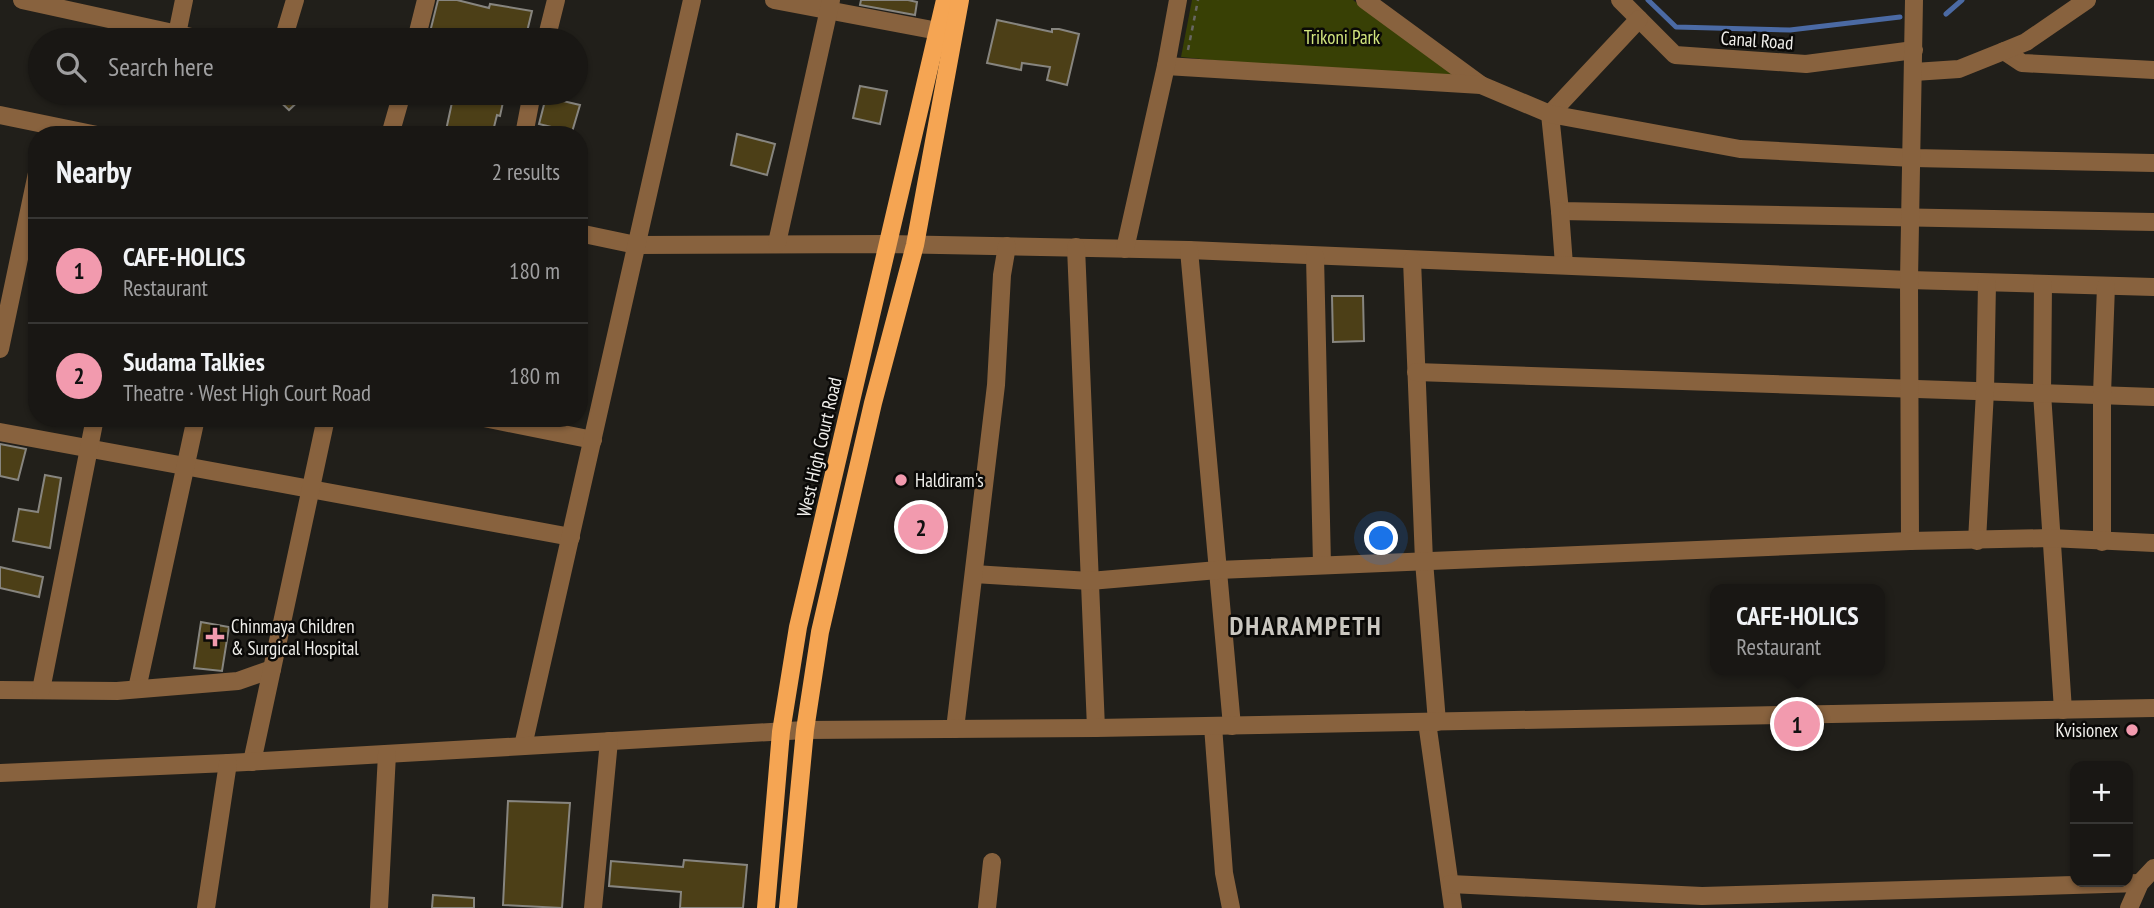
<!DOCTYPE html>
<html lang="en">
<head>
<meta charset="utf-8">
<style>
	:root { --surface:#191714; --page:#262422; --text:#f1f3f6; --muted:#9f9fa0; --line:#373634; --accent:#f29aae }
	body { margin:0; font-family:"PT Sans Narrow",sans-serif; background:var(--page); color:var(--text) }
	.controls { position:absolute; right:21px; bottom:21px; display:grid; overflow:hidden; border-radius:14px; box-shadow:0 2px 5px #0004 }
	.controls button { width:63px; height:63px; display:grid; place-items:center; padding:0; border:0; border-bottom:2px solid var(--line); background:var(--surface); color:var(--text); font:35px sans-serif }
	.you { position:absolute; left:1382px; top:539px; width:24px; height:24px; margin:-18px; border:5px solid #fff; border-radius:50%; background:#1a73e8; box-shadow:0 0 0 10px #1a73e833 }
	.badge { display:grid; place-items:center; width:46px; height:46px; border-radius:50%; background:var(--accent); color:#111; font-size:23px; font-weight:700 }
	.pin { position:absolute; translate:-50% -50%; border:4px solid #fff; box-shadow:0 2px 7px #0006 }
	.popup { position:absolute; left:1710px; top:584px; width:175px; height:91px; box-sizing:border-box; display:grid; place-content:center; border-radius:14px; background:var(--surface); filter:drop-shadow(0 2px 5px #0005); font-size:23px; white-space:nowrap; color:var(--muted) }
	.popup b { font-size:26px; color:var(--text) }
	.popup::after { content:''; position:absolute; left:50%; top:100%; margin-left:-14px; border:14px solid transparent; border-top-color:var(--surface) }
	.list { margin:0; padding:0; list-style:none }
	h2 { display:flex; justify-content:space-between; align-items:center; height:91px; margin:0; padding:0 28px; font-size:30px }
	h2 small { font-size:23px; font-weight:400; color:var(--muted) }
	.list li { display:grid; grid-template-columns:46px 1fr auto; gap:21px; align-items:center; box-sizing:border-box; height:105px; padding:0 28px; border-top:2px solid var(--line) }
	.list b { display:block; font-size:26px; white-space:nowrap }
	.list p { margin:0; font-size:23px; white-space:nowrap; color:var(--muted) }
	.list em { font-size:23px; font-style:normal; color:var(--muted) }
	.icon { flex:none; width:38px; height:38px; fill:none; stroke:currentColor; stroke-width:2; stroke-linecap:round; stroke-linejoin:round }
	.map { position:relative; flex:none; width:2154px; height:908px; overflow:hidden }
	.search { position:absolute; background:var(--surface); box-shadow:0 2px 5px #0004; left:28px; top:28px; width:560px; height:77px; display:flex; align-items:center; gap:18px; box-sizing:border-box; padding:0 24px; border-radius:38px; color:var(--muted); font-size:26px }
	.panel { position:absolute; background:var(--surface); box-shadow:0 2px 5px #0004; left:28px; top:126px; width:560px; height:301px; border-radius:28px }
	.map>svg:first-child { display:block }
	.green { fill:#384005 }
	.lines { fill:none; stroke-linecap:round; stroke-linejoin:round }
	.stream { stroke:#4b6aa4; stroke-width:5 }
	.building { fill:#4c3f17; stroke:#87857f; stroke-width:2 }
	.path { stroke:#686662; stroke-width:2.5; stroke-dasharray:5 5; stroke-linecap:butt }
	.minor { stroke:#88623e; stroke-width:18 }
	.major { stroke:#f5a553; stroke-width:18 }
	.poi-dot { fill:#f29aae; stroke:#0a0907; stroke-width:2.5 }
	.labels { text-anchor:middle; stroke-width:5; stroke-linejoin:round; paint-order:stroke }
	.park-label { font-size:19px; fill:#d2e57e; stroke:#0a0907 }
	.street-label { font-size:19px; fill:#f0efeb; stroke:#0a0907 }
	.poi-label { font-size:19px; fill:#f0efeb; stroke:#0a0907; text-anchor:start }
	.district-label { font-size:26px; font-weight:bold; letter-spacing:2px; fill:#cac7c0; stroke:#0a0907 }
</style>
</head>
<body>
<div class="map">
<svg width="2154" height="908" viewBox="0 0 2154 908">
	<rect width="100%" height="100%" fill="#211f1a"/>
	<polygon class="green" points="1192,0 1353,0 1465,84 1181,57"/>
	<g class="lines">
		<g class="stream">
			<polyline points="1648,0 1676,27 1790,30 1900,17"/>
			<polyline points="1946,14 1962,0"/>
		</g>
	</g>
	<g class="building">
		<polygon points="438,0 457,0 489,8 490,4 532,11 525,40 512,40 470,30 470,33 463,31 461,40 428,40"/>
		<polygon points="861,0 908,0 917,2 915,15 860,5"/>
		<polygon points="997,20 1052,32 1052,29 1059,29 1079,34 1067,85 1047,80 1050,67 1022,63 1021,70 987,63"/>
		<polygon points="860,86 887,91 880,124 853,118"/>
		<polygon points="271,93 307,93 289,110"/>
		<polygon points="454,93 505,93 500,116 497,115 492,135 445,135"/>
		<polygon points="546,97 580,105 572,132 539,124"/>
		<polygon points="737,134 775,144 767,175 731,165"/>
		<polygon points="1332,296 1363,296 1364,341 1333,342"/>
		<polygon points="0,444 26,449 18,480 0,476"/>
		<polygon points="45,475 61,478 50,548 13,541 19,509 38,512"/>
		<polygon points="0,567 43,577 39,597 0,588"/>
		<polygon points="201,622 229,627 222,671 194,668"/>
		<polygon points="508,801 570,803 562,908 503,905"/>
		<polygon points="684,860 747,865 743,908 680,908 681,892 609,886 611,861 683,867"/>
		<polygon points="433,895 474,898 474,908 432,908"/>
	</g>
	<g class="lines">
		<polyline class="path" points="1188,50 1198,0"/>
		<g class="minor">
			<polyline points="22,0 205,40"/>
			<polyline points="774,0 938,31"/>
			<polyline points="1365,0 1481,85"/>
			<polyline points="1620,0 1675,55 1806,64 1914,50"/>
			<polyline points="1639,19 1550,114 1560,211 2154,222"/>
			<polyline points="177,34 184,0"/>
			<polyline points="283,40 295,0"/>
			<polyline points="416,40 426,0"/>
			<polyline points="546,40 556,0"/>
			<polyline points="2004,51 2022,63 2154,70"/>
			<polyline points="1166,66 1481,85 1550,114 1740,149 1913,158 2154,163"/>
			<polyline points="1914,72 1959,69 2004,51 2026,42 2087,0"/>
			<polyline points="0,115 97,135"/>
			<polyline points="390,135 402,93"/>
			<polyline points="524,135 532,93"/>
			<polyline points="1560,211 1564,265"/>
			<polyline points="579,233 636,245 888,244 1189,250 1909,280 2154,287"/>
			<polyline points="777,243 831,0"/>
			<polyline points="1076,247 1096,728"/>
			<polyline points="1125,249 1166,66 1178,0"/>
			<polyline points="1189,250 1232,726"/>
			<polyline points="1315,256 1322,565"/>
			<polyline points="1412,260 1424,561 1437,722"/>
			<polyline points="2043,284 2042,393 2063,710"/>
			<polyline points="0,349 37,173"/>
			<polyline points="1416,372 2154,397"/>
			<polyline points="484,418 593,440"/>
			<polyline points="0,432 571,537"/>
			<polyline points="1910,541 1909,280 1914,0"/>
			<polyline points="1977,541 1985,391 1987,283"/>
			<polyline points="2102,542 2102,394 2106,286"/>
			<polyline points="974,574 1090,581 1218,570 1910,541 2050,538 2154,543"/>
			<polyline points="137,689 196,418"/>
			<polyline points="0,690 117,691 238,681 272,669"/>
			<polyline points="41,690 95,418"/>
			<polyline points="1427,722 1453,908"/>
			<polyline points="1213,726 1224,873 1231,908"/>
			<polyline points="955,729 996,385 1002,275 1007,246"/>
			<polyline points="523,746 692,0"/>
			<polyline points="252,762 326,418"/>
			<polyline points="0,773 228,763 805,730 1096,728 2154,708"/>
			<polyline points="1450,884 1702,896 2140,883"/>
			<polyline points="206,908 228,763"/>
			<polyline points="379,908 387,754"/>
			<polyline points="593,908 609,741"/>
			<polyline points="987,908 992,862"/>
			<polyline points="2129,908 2140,883 2154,868"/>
		</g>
		<g class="major">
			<polyline points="766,908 781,732 798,627 945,0"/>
			<polyline points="788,908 805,730 820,632 873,403 915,245 960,0"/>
		</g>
	</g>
	<g class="poi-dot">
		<circle cx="901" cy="480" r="7"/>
		<path d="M211.5 626.5h7v7h7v7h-7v7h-7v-7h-7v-7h7z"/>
		<circle cx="2132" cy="730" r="7"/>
	</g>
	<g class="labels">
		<g class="park-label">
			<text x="1342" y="44">Trikoni Park</text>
		</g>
		<g class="street-label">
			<text transform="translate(1757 40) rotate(4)" y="7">Canal Road</text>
			<text transform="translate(819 447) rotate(-77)" y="7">West High Court Road</text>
		</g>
		<g class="poi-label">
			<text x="915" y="487">Haldiram's</text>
			<text x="231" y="633">Chinmaya Children<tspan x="231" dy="22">&amp; Surgical Hospital</tspan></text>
			<text x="2118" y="737" text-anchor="end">Kvisionex</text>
		</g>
		<g class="district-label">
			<text x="1306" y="635">DHARAMPETH</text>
		</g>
	</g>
</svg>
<div class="controls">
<button>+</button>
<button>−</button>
</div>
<div class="you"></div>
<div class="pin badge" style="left:1797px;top:724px">1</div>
<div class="popup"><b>CAFE-HOLICS</b>Restaurant</div>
<div class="pin badge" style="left:921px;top:527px">2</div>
<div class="search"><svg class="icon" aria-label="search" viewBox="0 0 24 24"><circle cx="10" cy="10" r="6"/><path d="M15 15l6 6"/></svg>Search here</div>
<section class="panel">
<h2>Nearby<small>2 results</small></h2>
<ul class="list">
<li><span class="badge">1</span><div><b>CAFE-HOLICS</b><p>Restaurant</p></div><em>180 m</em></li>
<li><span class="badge">2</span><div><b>Sudama Talkies</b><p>Theatre · West High Court Road</p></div><em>180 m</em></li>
</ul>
</section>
</div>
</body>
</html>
